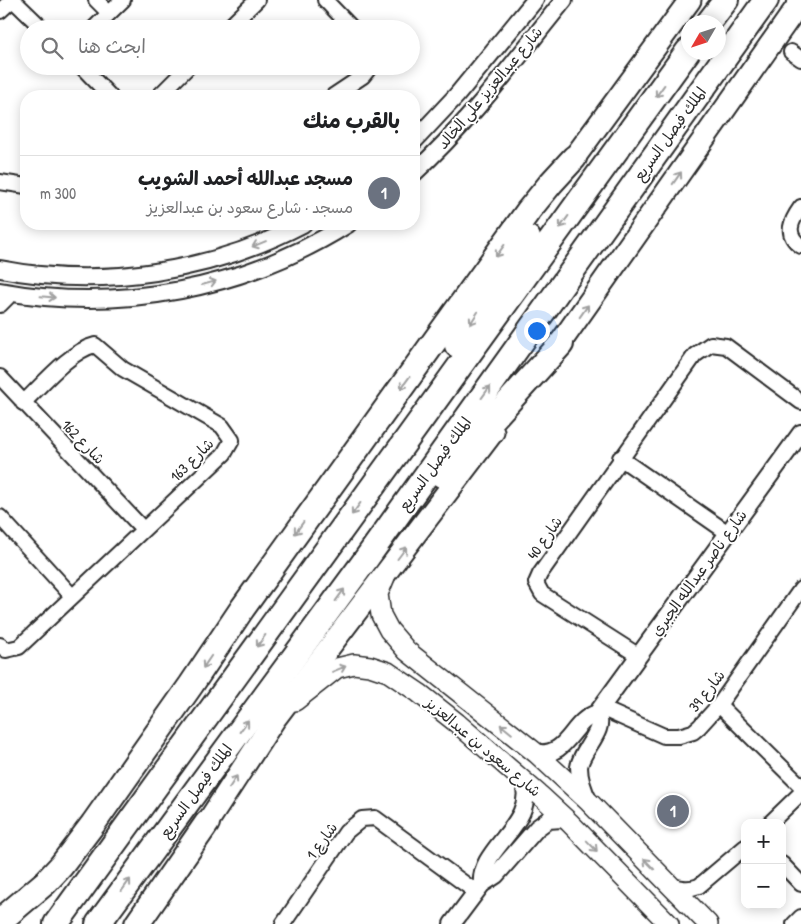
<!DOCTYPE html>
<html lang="ar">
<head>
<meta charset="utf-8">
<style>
	:root { --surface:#fff; --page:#f6f6f6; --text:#202124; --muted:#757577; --line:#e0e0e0; --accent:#ea580c }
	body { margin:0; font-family:"Patrick Hand","Playpen Sans Arabic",sans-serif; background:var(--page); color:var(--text); direction:rtl }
	.controls { position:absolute; right:15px; bottom:15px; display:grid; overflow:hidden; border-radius:10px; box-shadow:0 2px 12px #0003 }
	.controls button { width:45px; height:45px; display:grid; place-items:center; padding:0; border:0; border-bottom:1px solid var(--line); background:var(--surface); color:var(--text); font:25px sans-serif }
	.compass { position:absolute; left:681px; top:15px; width:45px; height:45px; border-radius:50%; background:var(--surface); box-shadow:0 2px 12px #0003; rotate:231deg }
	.you { position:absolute; left:536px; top:330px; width:18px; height:18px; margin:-12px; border:4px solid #fff; border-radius:50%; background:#1a73e8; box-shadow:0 0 0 8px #1a73e833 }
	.badge { display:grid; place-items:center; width:32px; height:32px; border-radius:50%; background:var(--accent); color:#fff; font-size:16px; font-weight:700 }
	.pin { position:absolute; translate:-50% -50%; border:2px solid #fff; box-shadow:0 1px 5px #0006 }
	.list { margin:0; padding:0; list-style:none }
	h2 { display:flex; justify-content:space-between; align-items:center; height:65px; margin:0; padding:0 20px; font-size:21px }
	h2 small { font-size:16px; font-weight:400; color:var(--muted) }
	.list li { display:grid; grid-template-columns:32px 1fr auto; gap:15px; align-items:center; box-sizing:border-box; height:75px; padding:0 20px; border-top:1px solid var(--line) }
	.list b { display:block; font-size:19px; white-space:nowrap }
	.list p { margin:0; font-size:16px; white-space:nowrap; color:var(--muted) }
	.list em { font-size:16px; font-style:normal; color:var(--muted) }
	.icon { flex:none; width:28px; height:28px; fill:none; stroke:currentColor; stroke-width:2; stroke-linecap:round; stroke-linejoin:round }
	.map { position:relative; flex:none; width:801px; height:924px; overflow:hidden; direction:ltr }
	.search { position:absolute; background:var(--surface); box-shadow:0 2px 12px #0003; left:20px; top:20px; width:400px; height:55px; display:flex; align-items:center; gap:12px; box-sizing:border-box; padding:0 18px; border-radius:28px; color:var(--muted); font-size:19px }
	.panel { position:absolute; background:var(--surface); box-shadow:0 2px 12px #0003; left:20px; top:90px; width:400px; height:140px; border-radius:20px; direction:rtl }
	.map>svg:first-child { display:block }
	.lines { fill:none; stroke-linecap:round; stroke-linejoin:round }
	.minor-casing { stroke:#2b2b2b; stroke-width:18 }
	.tertiary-casing { stroke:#2b2b2b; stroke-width:20 }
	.secondary-casing { stroke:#2b2b2b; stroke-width:22 }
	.primary-casing { stroke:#2b2b2b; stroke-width:25 }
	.motorway-casing { stroke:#2b2b2b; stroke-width:28 }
	.minor { stroke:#fff; stroke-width:14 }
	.tertiary { stroke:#fff; stroke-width:16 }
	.secondary { stroke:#fff; stroke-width:19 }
	.primary { stroke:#fff; stroke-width:21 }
	.motorway { stroke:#fff; stroke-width:24 }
	.oneway { stroke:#a0a0a0 }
	.labels { text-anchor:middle; stroke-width:4; stroke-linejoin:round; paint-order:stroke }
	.street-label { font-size:15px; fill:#2b2b2b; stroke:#fff }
</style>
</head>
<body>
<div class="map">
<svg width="801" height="924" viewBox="0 0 801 924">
	<rect width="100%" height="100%" fill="#fff"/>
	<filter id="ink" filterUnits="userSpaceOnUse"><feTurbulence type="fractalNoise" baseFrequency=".02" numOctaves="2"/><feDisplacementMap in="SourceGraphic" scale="10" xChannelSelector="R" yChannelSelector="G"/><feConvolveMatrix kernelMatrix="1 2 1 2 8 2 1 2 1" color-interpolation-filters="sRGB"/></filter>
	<g filter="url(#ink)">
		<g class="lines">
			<defs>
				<g id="minor">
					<polyline points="13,0 43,29"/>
					<polyline points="96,0 109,13"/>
					<polyline points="325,0 353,29"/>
					<polyline points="0,11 12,0"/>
					<polyline points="93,29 123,0"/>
					<polyline points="227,29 257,0"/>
					<polyline points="791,52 801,59"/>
					<polyline points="81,66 110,96"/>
					<polyline points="159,96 189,66"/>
					<polyline points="333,96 363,76 371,66"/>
					<polyline points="0,182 26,186"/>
					<path d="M801,207C791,221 784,234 801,246"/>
					<polyline points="0,305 12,293"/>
					<polyline points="0,377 143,529"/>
					<polyline points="620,458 728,533"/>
					<polyline points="0,517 72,596"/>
					<path d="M0,645L6,650L19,647L224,454L232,440L222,426L123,369L95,345C70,351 42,385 23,403"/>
					<polyline points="639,656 542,594 536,583 540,574 695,355 711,344 726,346 801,402"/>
					<polyline points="719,705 801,786"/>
					<polyline points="601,708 664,736 679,736 693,732 699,727 719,705 801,589"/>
					<polyline points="770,823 801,793"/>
					<polyline points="782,864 801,884"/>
					<path d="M671,886C681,888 689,890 699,886L745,847"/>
					<polyline points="283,924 346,832 362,819 375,818 476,892"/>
					<polyline points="794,924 801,917"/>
				</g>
				<g id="tertiary">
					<polyline points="414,141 457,95 535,0"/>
					<path d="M414,173C470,122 516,59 564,0"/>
					<path d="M0,269C102,289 211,272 303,224"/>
					<path d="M0,291C120,313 245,289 348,224"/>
					<path d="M536,753C569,757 570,722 597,713L801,433"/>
					<path d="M589,802C584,792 579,779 579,767C581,749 607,731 597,713"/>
					<path d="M482,884C478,848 539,823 523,780"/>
					<polyline points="452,924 482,884 496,875 537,828 548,820 562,819 569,822"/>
				</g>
				<g id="secondary">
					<polyline points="385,577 378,594 381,615 389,630 407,651 536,753 589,802 708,924"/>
					<polyline points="295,701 337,668 354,664 370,666 388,672 419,693 457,723 543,798 569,822 669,924"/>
				</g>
				<g id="primary">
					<polyline points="574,158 690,0"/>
					<polyline points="551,356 801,1"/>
					<polyline points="207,823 274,720 493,432"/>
				</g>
				<g id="motorway">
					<polyline points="709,22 726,0"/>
					<polyline points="457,345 528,238"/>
					<polyline points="442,475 561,344"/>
					<polyline points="0,921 46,882 61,866 93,824 191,685 242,609 529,210 551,183 574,158"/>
					<polyline points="56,924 688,51"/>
					<polyline points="98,924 364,562 766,0"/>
					<polyline points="137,924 207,823"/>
				</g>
			</defs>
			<use href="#minor" class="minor-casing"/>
			<use href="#tertiary" class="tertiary-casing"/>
			<use href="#secondary" class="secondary-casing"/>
			<use href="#primary" class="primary-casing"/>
			<use href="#motorway" class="motorway-casing"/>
			<use href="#minor" class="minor"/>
			<use href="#tertiary" class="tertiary"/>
			<use href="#secondary" class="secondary"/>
			<use href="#primary" class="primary"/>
			<use href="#motorway" class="motorway"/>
		</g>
		<defs><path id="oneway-shaft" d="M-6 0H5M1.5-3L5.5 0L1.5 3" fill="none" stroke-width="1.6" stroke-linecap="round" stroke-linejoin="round" transform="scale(1.25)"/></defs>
		<g class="oneway">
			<use href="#oneway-shaft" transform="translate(660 91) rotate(126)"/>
			<use href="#oneway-shaft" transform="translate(677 178) rotate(-55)"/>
			<use href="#oneway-shaft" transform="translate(564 222) rotate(126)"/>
			<use href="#oneway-shaft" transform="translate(259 244) rotate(158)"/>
			<use href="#oneway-shaft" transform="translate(500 251) rotate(126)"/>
			<use href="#oneway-shaft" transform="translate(209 283) rotate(-15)"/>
			<use href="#oneway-shaft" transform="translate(48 297) rotate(5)"/>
			<use href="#oneway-shaft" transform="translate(584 311) rotate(-55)"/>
			<use href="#oneway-shaft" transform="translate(474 318) rotate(123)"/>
			<use href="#oneway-shaft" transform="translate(405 383) rotate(126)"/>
			<use href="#oneway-shaft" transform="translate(486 392) rotate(-54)"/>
			<use href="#oneway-shaft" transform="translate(356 509) rotate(126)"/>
			<use href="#oneway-shaft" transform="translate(299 528) rotate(126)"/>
			<use href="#oneway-shaft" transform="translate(402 553) rotate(-53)"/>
			<use href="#oneway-shaft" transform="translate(340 595) rotate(-54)"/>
			<use href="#oneway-shaft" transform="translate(261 641) rotate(126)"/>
			<use href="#oneway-shaft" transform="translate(207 662) rotate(124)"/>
			<use href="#oneway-shaft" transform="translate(339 669) rotate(-22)"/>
			<use href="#oneway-shaft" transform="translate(244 726) rotate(-54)"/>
			<use href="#oneway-shaft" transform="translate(506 729) rotate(-141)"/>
			<use href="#oneway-shaft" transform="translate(233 782) rotate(-57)"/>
			<use href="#oneway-shaft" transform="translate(592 846) rotate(46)"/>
			<use href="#oneway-shaft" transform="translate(649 864) rotate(-134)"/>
			<use href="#oneway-shaft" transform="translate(126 885) rotate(-54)"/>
		</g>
	</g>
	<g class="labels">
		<g class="street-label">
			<text transform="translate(490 88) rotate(-50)" y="5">شارع عبدالعزيز علي الخالد</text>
			<text transform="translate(670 134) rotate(-54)" y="5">الملك فيصل السريع</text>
			<text transform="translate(83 442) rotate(46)" y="5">شارع 162</text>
			<text transform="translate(192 460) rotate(-45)" y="5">شارع 163</text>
			<text transform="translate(435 464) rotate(-54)" y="5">الملك فيصل السريع</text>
			<text transform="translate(545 538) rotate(-55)" y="5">شارع 40</text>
			<text transform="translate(699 573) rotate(-54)" y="5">شارع ناصر عبدالله الجبري</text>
			<text transform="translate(707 691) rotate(-52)" y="5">شارع 39</text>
			<text transform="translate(483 747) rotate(40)" y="5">شارع سعود بن عبدالعزيز</text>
			<text transform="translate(196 791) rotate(-54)" y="5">الملك فيصل السريع</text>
			<text transform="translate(322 841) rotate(-54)" y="5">شارع 1</text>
		</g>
	</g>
</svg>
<div class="controls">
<button>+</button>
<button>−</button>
</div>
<svg class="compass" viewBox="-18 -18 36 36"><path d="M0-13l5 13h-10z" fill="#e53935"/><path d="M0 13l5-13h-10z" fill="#757577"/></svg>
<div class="you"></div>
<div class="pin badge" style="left:673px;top:811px;background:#6b7280">1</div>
<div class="search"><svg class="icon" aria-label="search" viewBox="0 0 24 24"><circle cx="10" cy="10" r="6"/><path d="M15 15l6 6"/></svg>ابحث هنا</div>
<section class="panel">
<h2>بالقرب منك<small></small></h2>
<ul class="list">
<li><span class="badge" style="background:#6b7280">1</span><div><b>مسجد عبدالله أحمد الشويب</b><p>مسجد · شارع سعود بن عبدالعزيز</p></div><em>300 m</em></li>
</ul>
</section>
</div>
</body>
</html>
